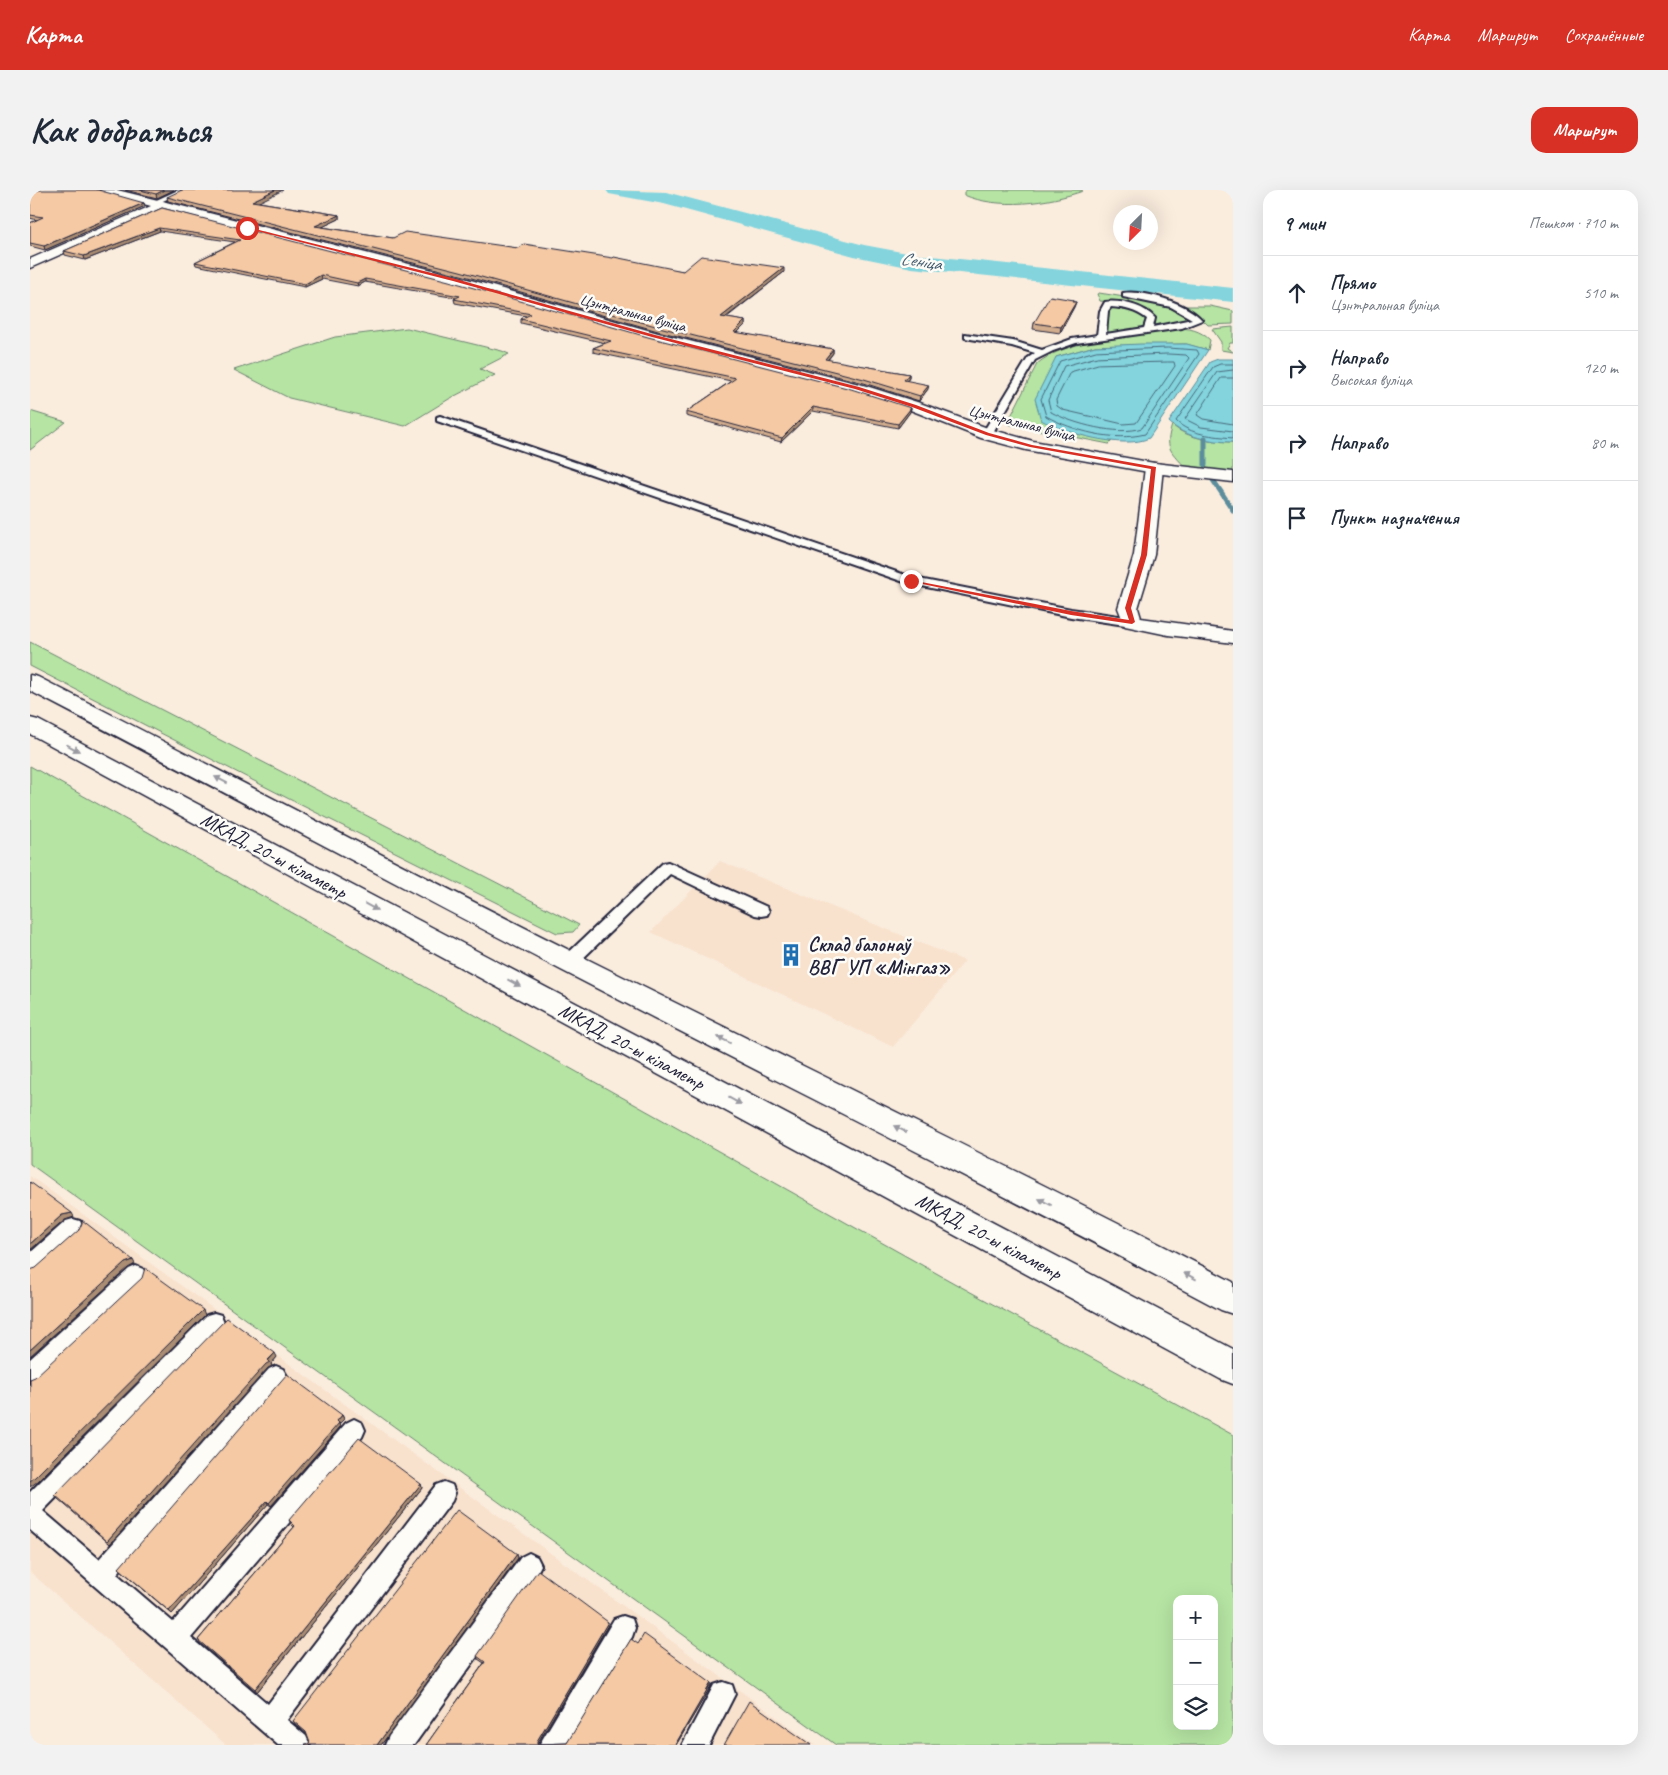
<!DOCTYPE html>
<html lang="ru">
<head>
<meta charset="utf-8">
<style>
	:root { --surface:#fff; --page:#f2f2f3; --text:#1f2937; --muted:#747a83; --line:#e0e1e3; --accent:#d93025 }
	body { margin:0; font-family:Caveat,sans-serif; background:var(--page); color:var(--text) }
	.controls { position:absolute; right:15px; bottom:15px; display:grid; overflow:hidden; border-radius:10px; box-shadow:0 5px 20px #0002 }
	.controls button { width:45px; height:45px; display:grid; place-items:center; padding:0; border:0; border-bottom:1px solid var(--line); background:var(--surface); color:var(--text); font:25px sans-serif }
	.compass { position:absolute; left:1083px; top:15px; width:45px; height:45px; border-radius:50%; background:var(--surface); box-shadow:0 5px 20px #0002; rotate:204deg }
	.stop { position:absolute; width:15px; height:15px; margin:-11px; border:4px solid #d93025; border-radius:50%; background:#fff }
	.stop.end { background:#d93025; border-color:#fff; box-shadow:0 1px 5px #0008 }
	.list { margin:0; padding:0; list-style:none }
	h2 { display:flex; justify-content:space-between; align-items:center; height:65px; margin:0; padding:0 20px; font-size:21px }
	h2 small { font-size:16px; font-weight:400; color:var(--muted) }
	.list li { display:grid; grid-template-columns:32px 1fr auto; gap:15px; align-items:center; box-sizing:border-box; height:75px; padding:0 20px; border-top:1px solid var(--line) }
	.list b { display:block; font-size:19px; white-space:nowrap }
	.list p { margin:0; font-size:16px; white-space:nowrap; color:var(--muted) }
	.list em { font-size:16px; font-style:normal; color:var(--muted) }
	.icon { flex:none; width:28px; height:28px; fill:none; stroke:currentColor; stroke-width:2; stroke-linecap:round; stroke-linejoin:round }
	.map { position:relative; flex:none; width:1203px; height:1555px; overflow:hidden; border-radius:15px }
	header { display:flex; align-items:center; gap:30px; box-sizing:border-box; height:70px; padding:0 25px; background:var(--accent); color:#fff }
	header strong { font-size:24px }
	nav { display:flex; gap:28px; margin-inline-start:auto; font-size:18px }
	.intro { display:flex; align-items:center; justify-content:space-between; box-sizing:border-box; height:120px; padding:0 30px }
	h1 { margin:0; font-size:35px }
	.button { padding:12px 22px; border-radius:15px; background:var(--accent); color:#fff; font-size:18px; font-weight:700 }
	main { display:flex; gap:30px; padding:0 30px }
	aside { flex:1; background:var(--surface); border-radius:15px; box-shadow:0 5px 20px #0002 }
	.map>svg:first-child { display:block }
	.built { fill:#f8e2cd }
	.green { fill:#b5e4a3; stroke:#6c836f; fill-rule:evenodd }
	.water { fill:#83d4dd; stroke:#5c8d9c }
	.lines { fill:none; stroke-linecap:round; stroke-linejoin:round }
	.shore { stroke:#49697c; stroke-width:1 }
	.stream { stroke:#5c8d9c; stroke-width:5 }
	.river { fill:#83d4dd; fill-rule:evenodd }
	.service-casing { stroke:#22223b; stroke-width:4 }
	.minor-casing { stroke:#22223b; stroke-width:3 }
	.tertiary-casing { stroke:#22223b; stroke-width:3 }
	.trunk-casing { stroke:#22223b; stroke-width:3 }
	.service { fill:#fdfcf7; fill-rule:evenodd }
	.minor { fill:#fdfcf7; fill-rule:evenodd }
	.tertiary { fill:#fdfcf7; fill-rule:evenodd }
	.trunk { fill:#fdfcf7; fill-rule:evenodd }
	.wall { fill:#d2ad8d; stroke:#22223b }
	.shaded-wall { fill:#ab8d73; stroke:#22223b }
	.building { fill:#f4c9a4; stroke:#22223b }
	.oneway { fill:#9a9aa2 }
	.route { fill:#d93025 }
	.labels { text-anchor:middle; stroke-width:5; stroke-linejoin:round; paint-order:stroke }
	.far-street-label { font-size:16px; fill:#22223b; stroke:#fdfcf7 }
	.far-water-label { font-size:18px; font-style:italic; fill:#3f576c; stroke:#fdfcf7 }
	.street-label { font-size:20px; fill:#22223b; stroke:#fdfcf7 }
	.poi-label { font-size:20px; font-weight:bold; fill:#22223b; stroke:#fdfcf7; text-anchor:start }
</style>
</head>
<body>
<header>
<strong>Карта</strong>
<nav><a>Карта</a><a>Маршрут</a><a>Сохранённые</a></nav>
</header>
<div class="intro"><h1>Как добраться</h1><a class="button">Маршрут</a></div>
<main>
<div class="map">
<svg width="1203" height="1555" viewBox="0 0 1203 1555">
	<rect width="100%" height="100%" fill="#faedde"/>
	<filter id="ink" filterUnits="userSpaceOnUse"><feTurbulence type="fractalNoise" baseFrequency=".02" numOctaves="2"/><feDisplacementMap in="SourceGraphic" scale="10" xChannelSelector="R" yChannelSelector="G"/><feConvolveMatrix kernelMatrix="1 2 1 2 8 2 1 2 1" color-interpolation-filters="sRGB"/></filter>
	<g filter="url(#ink)">
		<g class="built">
			<polygon points="690,671 935,771 863,857 621,742"/>
			<polygon points="0,986 690,1486 785,1555 196,1555 0,1382"/>
		</g>
		<g class="green">
			<path d="M937,0H1051L1053,1C1018,13 969,20 934,5V2Z"/>
			<path d="M1069,103C1101,108 1133,112 1162,128V130L1120,138L1124,129L1097,114L1070,111L1067,104Z"/>
			<polygon points="1081,115 1097,117 1118,129 1113,139 1076,144 1076,122"/>
			<polygon points="1154,116 1180,116 1203,121 1203,134 1178,135 1166,123"/>
			<polygon points="1203,137 1203,153 1200,153 1197,158 1203,162 1191,160 1191,152 1182,139"/>
			<polygon points="377,138 472,161 479,164 450,179 465,185 419,209 375,236 259,208 204,180 305,147"/>
			<path d="M1146,138C1159,138 1170,140 1180,150L1178,160L1156,154L1065,156L1026,167L1025,238L1082,251L1079,254L977,234L1007,174C1035,149 1108,144 1146,138Z"/>
			<polygon points="0,221 36,232 0,260"/>
			<path d="M1142,235C1155,248 1184,252 1203,252V283L1156,278C1141,261 1134,259 1142,235Z"/>
			<polygon points="0,452 549,735 543,742 527,743 263,611 0,476"/>
			<path d="M0,576L924,1093L1203,1245V1555H806L0,974ZM1147,1409H1184V1536H1147Z"/>
		</g>
		<g class="water">
			<path d="M1111,154H1157L1178,160L1119,248C1095,260 1034,243 1011,230L1005,209L1026,167L1065,156Z"/>
			<path d="M1188,169H1203V252C1182,252 1154,247 1139,232L1176,178L1180,172Z"/>
		</g>
		<g class="lines">
			<g class="shore">
				<path d="M1138,158L1167,160L1169,164L1115,244C1084,252 1043,241 1016,226L1011,209L1030,171L1066,161Z"/>
				<path d="M1138,164L1156,165L1159,168L1112,238C1088,246 1043,234 1021,222L1018,210L1034,176L1067,167Z"/>
				<polygon points="1138,172 1144,172 1145,176 1106,233 1093,234 1033,220 1027,216 1026,210 1040,182 1068,174"/>
				<path d="M1203,174H1190L1183,177L1146,231C1160,245 1184,246 1203,248"/>
				<polyline points="1203,180 1187,182 1155,229 1171,237 1203,241"/>
				<polyline points="1203,188 1191,188 1167,225 1173,229 1203,234"/>
			</g>
			<g class="stream">
				<polyline points="1175,248 1175,275"/>
				<polyline points="1183,290 1203,320"/>
			</g>
			<polygon class="river" points="576,0 636,2 834,55 882,64 1203,98 1203,112 882,78 824,66 634,14 579,4"/>
			<defs>
				<g id="service">
					<polygon points="148,0 157,0 126,14 120,13"/>
					<path d="M1093,103C1115,100 1157,113 1172,130L1152,138L1046,153L1023,161L1005,170L962,244L960,246H954L952,244L998,168L1005,163L982,156L935,148V144L983,151L1012,160L1042,149L1067,145L1070,121L1075,112C1092,110 1114,116 1125,128L1123,137L1162,129L1141,117L1093,107ZM1081,117C1094,118 1106,120 1117,129L1114,138L1076,144L1078,121Z"/>
					<polygon points="410,226 884,388 1041,419 1102,428 1108,432 1102,436 1041,427 877,393 407,231 407,227"/>
					<polygon points="638,672 737,717 739,721 737,725 731,726 725,725 640,684 545,776 539,778 533,776 531,772 533,768 633,673"/>
					<polygon points="43,1029 50,1031 53,1037 50,1043 7,1081 0,1084 0,1063 36,1031"/>
					<polygon points="106,1076 113,1079 116,1085 113,1091 7,1190 0,1193 0,1169 99,1079"/>
					<polygon points="184,1123 191,1125 194,1132 191,1139 13,1321 69,1369 239,1179 246,1176 253,1179 257,1186 253,1193 87,1384 143,1432 316,1233 324,1229 332,1233 335,1240 332,1247 161,1448 238,1514 406,1295 414,1292 422,1295 425,1303 422,1311 257,1530 276,1546 280,1555 248,1555 0,1340 0,1302 177,1125"/>
					<polygon points="499,1363 507,1367 511,1375 507,1383 384,1555 355,1555 359,1546 491,1367"/>
					<polygon points="593,1426 602,1429 605,1438 602,1447 536,1555 509,1555 584,1429"/>
					<polygon points="693,1492 702,1495 705,1504 679,1555 652,1555 684,1495"/>
				</g>
				<g id="minor">
					<polygon points="67,0 87,0 136,12 138,15 136,18 0,78 0,69 121,16 69,2"/>
					<polygon points="1124,273 1130,274 1133,278 1124,365 1108,418 1111,428 1203,441 1203,453 1138,445 1095,436 1088,418 1104,365 1115,278 1118,274"/>
				</g>
				<polygon id="tertiary" points="132,11 430,87 628,143 833,195 890,213 963,240 1003,251 1124,273 1203,282 1203,292 1124,283 996,260 951,248 878,219 821,201 618,149 420,93 128,18 126,15"/>
				<g id="trunk">
					<path d="M0,485L8,487C190,580 370,676 553,767C769,875 988,980 1203,1092V1124L1191,1120C973,1003 751,894 531,780C354,688 178,593 0,501Z"/>
					<polygon points="0,528 8,530 1203,1159 1203,1194 1190,1189 0,544"/>
				</g>
			</defs>
			<use href="#service" class="service-casing"/>
			<use href="#minor" class="minor-casing"/>
			<use href="#tertiary" class="tertiary-casing"/>
			<use href="#trunk" class="trunk-casing"/>
			<use href="#service" class="service"/>
			<use href="#minor" class="minor"/>
			<use href="#tertiary" class="tertiary"/>
			<use href="#trunk" class="trunk"/>
		</g>
		<g class="wall">
			<polygon points="0,0 114,13 115,16 15,60 0,56 0,33 7,30 0,28"/>
			<polygon points="95,0 144,0 127,8"/>
			<polygon points="137,7 229,12 309,25 309,29 292,37 363,48 488,58 653,81 754,82 696,128 715,131 715,135 707,143 803,159 803,163 798,170 879,184 879,188 877,191 898,199 889,211 834,193 628,141 431,85 138,11"/>
			<polygon points="132,18 881,218 880,222 868,238 783,221 751,252 656,226 656,222 701,191 563,162 563,158 575,153 491,133 491,129 496,126 425,113 424,109 426,108 335,92 328,96 292,89 275,97 166,75 165,72 205,52 130,41 55,70 35,65 34,61"/>
			<polygon points="1044,112 1046,112 1044,117 1030,143 1003,139 1004,133"/>
			<polygon points="247,1167 241,1174 242,1176 238,1178 80,1354 28,1309 25,1305"/>
			<polygon points="312,1225 314,1229 309,1234 310,1237 241,1316 238,1314 142,1424 92,1381 89,1378"/>
			<polygon points="391,1294 392,1298 227,1502 170,1453 168,1450 264,1337 261,1334 259,1330"/>
			<polygon points="488,1368 351,1555 275,1555 280,1553 277,1544 265,1534 263,1531"/>
			<polygon points="578,1435 508,1554 537,1553 608,1454 681,1493 681,1496 646,1555 396,1555 454,1473 448,1469 447,1466"/>
		</g>
		<g class="shaded-wall">
			<polygon points="134,0 144,0 127,8 126,4"/>
			<polygon points="245,0 253,0 223,15 222,11"/>
			<polygon points="114,13 115,16 15,60 14,56"/>
			<polygon points="309,25 309,29 286,40 285,36"/>
			<polygon points="129,38 130,41 55,70 54,66"/>
			<polygon points="754,78 754,82 691,131 691,127"/>
			<polygon points="291,85 292,89 275,97 275,94"/>
			<polygon points="335,89 335,92 328,96 327,93"/>
			<polygon points="1046,112 1044,117 1030,143 1031,137"/>
			<polygon points="715,131 715,135 703,147 704,142"/>
			<polygon points="803,159 803,163 794,174 795,169"/>
			<polygon points="879,184 879,188 874,195 874,190"/>
			<polygon points="899,195 898,199 889,211 890,206"/>
			<polygon points="783,217 783,221 751,252 752,248"/>
			<polygon points="881,218 880,222 868,238 868,234"/>
			<polygon points="42,1023 44,1027 35,1030 0,1060 0,1054 32,1025"/>
			<polygon points="103,1070 105,1074 98,1078 0,1166 0,1160 95,1073"/>
			<polygon points="173,1120 175,1125 8,1291 0,1297 0,1291"/>
			<polygon points="245,1163 247,1167 241,1174 242,1176 238,1178 80,1354 77,1351"/>
			<polygon points="312,1225 314,1229 309,1234 310,1237 241,1316 239,1313"/>
			<polygon points="391,1294 392,1298 227,1502 225,1499"/>
			<polygon points="237,1311 238,1314 142,1424 139,1421"/>
			<polygon points="487,1364 488,1368 351,1555 347,1555"/>
			<polygon points="578,1432 578,1435 507,1554 507,1551"/>
			<polygon points="681,1493 681,1496 646,1555 645,1555"/>
		</g>
		<g class="building">
			<polygon points="0,0 68,0 114,13 14,56 0,53 0,33 13,27 0,25"/>
			<polygon points="110,0 134,0 126,4"/>
			<polygon points="152,0 245,0 222,11 309,25 285,36 363,48 375,42 488,58 494,54 583,68 584,67 653,81 671,66 754,78 691,127 715,131 704,142 803,159 795,169 879,184 874,190 899,195 890,206 834,189 629,137 430,81 137,7"/>
			<polygon points="132,18 419,91 618,147 821,199 881,218 868,234 783,217 752,248 656,222 706,188 563,158 581,151 491,129 501,124 424,109 430,106 335,89 327,93 291,85 275,94 165,72 210,50 129,38 54,66 34,61"/>
			<polygon points="1020,106 1044,110 1043,112 1046,112 1031,137 1004,133"/>
			<polygon points="0,992 42,1023 32,1025 0,1054"/>
			<polygon points="52,1030 103,1070 95,1073 0,1160 0,1080 6,1078 49,1040 52,1033"/>
			<polygon points="115,1078 173,1120 5,1287 0,1291 0,1189 5,1187 112,1088"/>
			<polygon points="197,1128 245,1163 238,1170 240,1172 236,1174 77,1351 25,1305"/>
			<polygon points="257,1184 312,1225 307,1231 309,1233 239,1313 237,1311 139,1421 89,1378"/>
			<polygon points="329,1248 391,1294 225,1499 168,1450 265,1336 259,1330"/>
			<polygon points="427,1320 487,1364 347,1555 276,1555 275,1554 280,1553 276,1542 263,1531"/>
			<polygon points="508,1380 578,1432 507,1551 507,1554 537,1553 601,1449 608,1454 614,1444 681,1493 645,1555 396,1555 455,1472 447,1466"/>
			<polygon points="719,1511 781,1555 694,1555"/>
		</g>
		<defs><path id="oneway-solid" d="M-6-.8H1V-3.2L6.5 0L1 3.2V.8H-6Z" transform="scale(1.25)"/></defs>
		<g class="oneway">
			<use href="#oneway-solid" transform="translate(43 558) rotate(28)"/>
			<use href="#oneway-solid" transform="translate(191 590) rotate(-153)"/>
			<use href="#oneway-solid" transform="translate(341 717) rotate(28)"/>
			<use href="#oneway-solid" transform="translate(484 793) rotate(28)"/>
			<use href="#oneway-solid" transform="translate(694 850) rotate(-153)"/>
			<use href="#oneway-solid" transform="translate(705 911) rotate(28)"/>
			<use href="#oneway-solid" transform="translate(870 939) rotate(-153)"/>
			<use href="#oneway-solid" transform="translate(1015 1012) rotate(-153)"/>
			<use href="#oneway-solid" transform="translate(1160 1086) rotate(-152)"/>
		</g>
	</g>
	<polygon class="route" points="217,37 426,89 625,145 829,197 886,215 959,243 1002,255 1126,277 1117,365 1101,418 1105,432 1102,434 1041,425 878,391 881,390 1041,421 1099,430 1095,418 1111,365 1121,279 1000,257 956,245 882,217 825,199 622,147 423,91 215,38"/>
	<defs>
		<symbol id="building-bare" viewBox="-9 -9 18 18"><path d="M-4-6H4V6H1V3H-1V6H-4ZM-2.5-4.3h1.7v1.8h-1.7ZM.8-4.3h1.7v1.8H.8ZM-2.5-1h1.7V.8h-1.7ZM.8-1h1.7V.8H.8Z" fill="#1f6fb2" stroke="#fdfcf7" stroke-width="2.5" paint-order="stroke"/></symbol>
	</defs>
	<g fill-rule="evenodd">
		<use href="#building-bare" x="745" y="749" width="32" height="32"/>
	</g>
	<g class="labels">
		<g class="far-street-label">
			<text transform="translate(603 122) rotate(15)" y="6">Цэнтральная вуліца</text>
			<text transform="translate(992 232) rotate(14)" y="6">Цэнтральная вуліца</text>
		</g>
		<g class="far-water-label">
			<text transform="translate(891 71) rotate(8)" y="6">Сеніца</text>
		</g>
		<g class="street-label">
			<text transform="translate(244 665) rotate(28)" y="7">МКАД, 20-ы кіламетр</text>
			<text transform="translate(602 856) rotate(28)" y="7">МКАД, 20-ы кіламетр</text>
			<text transform="translate(959 1046) rotate(28)" y="7">МКАД, 20-ы кіламетр</text>
		</g>
		<g class="poi-label">
			<text x="778" y="761">Склад балонаў<tspan x="778" dy="23">ВВГ УП «Мінгаз»</tspan></text>
		</g>
	</g>
</svg>
<div class="controls">
<button>+</button>
<button>−</button>
<button><svg class="icon" aria-label="layers" viewBox="0 0 24 24"><path d="M12 4l9 5-9 5-9-5zM3 14l9 5 9-5"/></svg></button>
</div>
<svg class="compass" viewBox="-18 -18 36 36"><path d="M0-13l5 13h-10z" fill="#e53935"/><path d="M0 13l5-13h-10z" fill="#747a83"/></svg>
<div class="stop" style="left:217px;top:38px"></div>
<div class="stop end" style="left:881px;top:391px"></div>
</div>
<aside>
<h2>9 мин<small>Пешком · 710 m</small></h2>
<ul class="list">
<li><svg class="icon" aria-label="ahead" viewBox="0 0 24 24"><path d="M12 20V5M6 11l6-6 6 6"/></svg><div><b>Прямо</b><p>Цэнтральная вуліца</p></div><em>510 m</em></li>
<li><svg class="icon" aria-label="right" viewBox="0 0 24 24"><path d="M7 20v-9h11M14 6l5 5-5 5"/></svg><div><b>Направо</b><p>Высокая вуліца</p></div><em>120 m</em></li>
<li><svg class="icon" aria-label="right" viewBox="0 0 24 24"><path d="M7 20v-9h11M14 6l5 5-5 5"/></svg><div><b>Направо</b></div><em>80 m</em></li>
<li><svg class="icon" aria-label="arrive" viewBox="0 0 24 24"><path d="M6 21V4h12l-3 4 3 4H6"/></svg><div><b>Пункт назначения</b></div></li>
</ul>
</aside>
</main>
</body>
</html>
